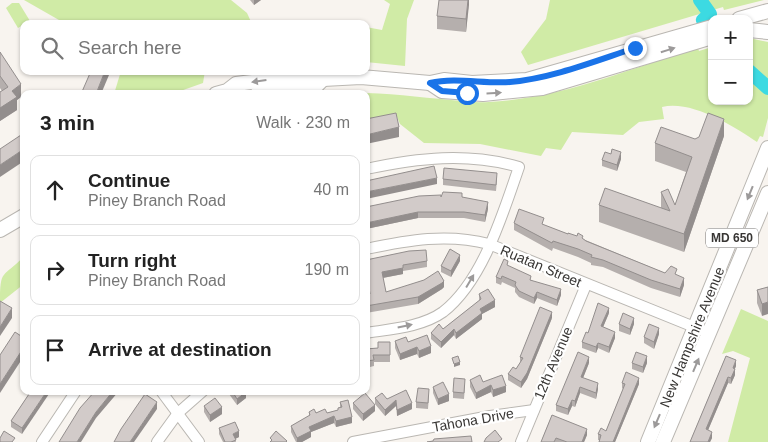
<!DOCTYPE html>
<html lang="en">
<head>
<meta charset="utf-8">
<style>
	:root { --surface:#fff; --page:#f6f6f6; --text:#222; --muted:#767676; --line:#e0e0e0 }
	body { margin:0; font-family:Helvetica,sans-serif; background:var(--page); color:var(--text) }
	.controls { position:absolute; right:15px; top:15px; display:grid; overflow:hidden; border-radius:10px; box-shadow:0 1px 4px #0004 }
	.controls button { width:45px; height:45px; display:grid; place-items:center; padding:0; border:0; border-bottom:1px solid var(--line); background:var(--surface); color:var(--text); font:25px sans-serif }
	.stop { position:absolute; width:15px; height:15px; margin:-11px; border:4px solid #1a73e8; border-radius:50%; background:#fff }
	.stop.end { background:#1a73e8; border-color:#fff; box-shadow:0 1px 5px #0008 }
	.list { margin:0; padding:0; list-style:none }
	h2 { display:flex; justify-content:space-between; align-items:center; height:65px; margin:0; padding:0 20px; font-size:21px }
	h2 small { font-size:16px; font-weight:400; color:var(--muted) }
	.list li { display:grid; grid-template-columns:32px 1fr auto; gap:15px; align-items:center; box-sizing:border-box; height:70px; margin:0 10px 10px; padding:0 10px; border:1px solid var(--line); border-radius:10px }
	.list b { display:block; font-size:19px; white-space:nowrap }
	.list p { margin:0; font-size:16px; white-space:nowrap; color:var(--muted) }
	.list em { font-size:16px; font-style:normal; color:var(--muted) }
	.icon { flex:none; width:28px; height:28px; fill:none; stroke:currentColor; stroke-width:2; stroke-linecap:round; stroke-linejoin:round }
	.map { position:relative; flex:none; width:768px; height:442px; overflow:hidden }
	.search { position:absolute; background:var(--surface); box-shadow:0 1px 4px #0004; left:20px; top:20px; width:350px; height:55px; display:flex; align-items:center; gap:12px; box-sizing:border-box; padding:0 18px; border-radius:10px; color:var(--muted); font-size:19px }
	.panel { position:absolute; background:var(--surface); box-shadow:0 1px 4px #0004; left:20px; top:90px; width:350px; height:305px; border-radius:10px }
	.map>svg:first-child { display:block }
	.green { fill:#d0eba6 }
	.lines { fill:none; stroke-linecap:round; stroke-linejoin:round }
	.river { stroke:#3cdae2; stroke-width:14 }
	.minor-casing { stroke:#bab7b2; stroke-width:12 }
	.major-casing { stroke:#bab7b2; stroke-width:16 }
	.minor { stroke:#fff; stroke-width:10 }
	.major { stroke:#fff; stroke-width:14 }
	.wall { fill:#b5afad }
	.shaded-wall { fill:#938e8d }
	.building { fill:#d2cbc9; stroke:#938e8d }
	.oneway { fill:#9c9a9a }
	.route { stroke:#1a73e8; stroke-width:6 }
	.labels { text-anchor:middle; stroke-width:4.5; stroke-linejoin:round; paint-order:stroke }
	.shield { fill:#fff; stroke:#747271; stroke-width:1 }
	.shield-label { font-size:12px; font-weight:bold; fill:#383634 }
	.street-label { font-size:14px; fill:#383634; stroke:#fff }
</style>
</head>
<body>
<div class="map">
<svg width="768" height="442" viewBox="0 0 768 442">
	<rect width="100%" height="100%" fill="#f8f4ef"/>
	<g class="green">
		<polygon points="24,0 231,0 247,13 252,24 66,24"/>
		<polygon points="384,0 414,0 407,19 405,66 366,62 366,27 382,30 390,4"/>
		<polygon points="550,0 764,0 724,10 723,7 528,65 521,52 546,19"/>
		<polygon points="12,3 19,3 30,21 18,28 6,8"/>
		<path d="M749,38L768,42V118L763,137L760,136L757,142C733,126 692,100 662,107L664,119L639,122L623,135L572,132L561,150L546,148L541,156L480,144L424,143L400,124L397,117L366,124V94H326C367,90 409,96 451,100C463,101 476,103 489,102C564,98 627,69 698,48L699,51L712,47V101H749Z"/>
		<polygon points="121,71 205,71 203,83 172,94 114,94"/>
		<path d="M24,256V284L0,303C0,267 3,279 24,256Z"/>
		<polygon points="741,309 768,321 768,442 728,442 750,358 733,351 722,354"/>
	</g>
	<g class="lines">
		<g class="river">
			<polyline points="700,0 710,14 703,20 712,36"/>
			<polyline points="749,71 768,88"/>
		</g>
		<defs>
			<g id="minor">
				<path d="M366,169C418,158 467,152 519,167C503,213 483,281 443,312C422,327 391,329 366,333"/>
				<path d="M366,249C409,240 447,233 489,244L709,333"/>
				<polyline points="161,391 199,442"/>
				<polyline points="42,442 76,391"/>
				<polyline points="157,442 178,413 203,391"/>
				<polyline points="353,442 490,416 534,410"/>
				<polyline points="521,442 586,285"/>
			</g>
			<g id="major">
				<polyline points="739,19 768,11"/>
				<polyline points="749,30 768,32"/>
				<polyline points="430,83 442,91 483,94 542,88 712,37"/>
				<polyline points="216,94 227,91 236,84 314,74 323,79 361,77 430,83 444,80 472,83 527,80 712,27"/>
				<polyline points="257,94 316,86 323,79"/>
				<polyline points="0,230 24,216"/>
				<polyline points="648,442 768,148"/>
				<polyline points="663,442 768,193"/>
			</g>
		</defs>
		<use href="#minor" class="minor-casing"/>
		<use href="#major" class="major-casing"/>
		<use href="#minor" class="minor"/>
		<use href="#major" class="major"/>
	</g>
	<g class="wall">
		<polygon points="250,0 261,0 254,5"/>
		<polygon points="469,0 466,32 437,29 437,16"/>
		<polygon points="0,52 21,97 17,100 17,110 0,121 0,92 2,91 0,88"/>
		<polygon points="724,136 684,252 599,222 599,205 661,208 661,192 675,205 686,172 655,161 655,143 695,139"/>
		<polygon points="621,159 617,171 602,166 602,160"/>
		<polygon points="443,179 497,180 496,191 443,185"/>
		<polygon points="441,197 462,197 488,209 485,222 464,218 418,218 366,229"/>
		<polygon points="514,223 544,225 568,234 583,239 665,273 677,275 684,285 680,297 651,288 603,267 591,265 591,263 578,257 553,248 552,251 514,230"/>
		<polygon points="366,260 427,261 427,267 403,271 403,274 383,278 386,292 444,287 442,289 418,304 366,313 366,295 369,294 367,281"/>
		<polygon points="460,261 451,277 441,272 441,266"/>
		<polygon points="508,266 531,280 561,295 557,306 537,298 534,304 519,297 515,292 515,288 502,282 501,285 496,283 496,277"/>
		<polygon points="768,287 762,316 757,303 757,290"/>
		<polygon points="479,294 495,307 482,314 482,319 456,339 454,335 441,348 431,339 431,333 443,329 479,301"/>
		<polygon points="24,305 24,325 21,315 21,306"/>
		<polygon points="609,313 603,327 615,338 609,353 598,348 596,353 582,348 582,342 588,333"/>
		<polygon points="552,318 527,379 521,388 508,380 508,374 516,369 520,363 520,357"/>
		<polygon points="619,324 634,324 630,335 619,331"/>
		<polygon points="659,334 654,349 644,343 644,337"/>
		<polygon points="395,341 408,342 431,353 419,358 417,354 400,360 395,348"/>
		<polygon points="390,342 390,362 374,362 374,366 366,368 366,349 378,348"/>
		<polygon points="726,356 736,366 735,368 735,375 731,384 728,383 708,430 712,438 710,442 690,442"/>
		<polygon points="589,363 583,378 598,389 596,399 580,393 575,407 572,406 568,415 556,411 556,405"/>
		<polygon points="632,363 647,363 643,373 632,369"/>
		<polygon points="470,380 483,382 506,392 493,397 491,392 476,399 470,387"/>
		<polygon points="622,383 639,384 615,442 599,442 600,440 598,440 598,434 606,431 623,389 622,388"/>
		<polygon points="465,385 464,399 453,398 453,392"/>
		<polygon points="433,387 449,401 438,405 433,393"/>
		<polygon points="31,391 22,434 11,427 11,421"/>
		<polygon points="229,391 246,391 246,398 237,405 229,394"/>
		<polygon points="429,395 428,409 416,408 416,402"/>
		<polygon points="375,398 387,399 412,409 397,416 396,406 385,416 375,404"/>
		<polygon points="340,402 352,423 336,427 334,423 311,432 311,437 302,442 296,442 291,432 291,426 309,416 309,412 327,413 338,410 338,408 340,407"/>
		<polygon points="353,403 375,411 363,421 353,409"/>
		<polygon points="204,406 222,414 210,422 204,412"/>
		<polygon points="552,415 587,435 584,442 541,442"/>
		<polygon points="219,428 239,437 235,439 236,442 223,442 219,434"/>
	</g>
	<g class="shaded-wall">
		<polygon points="254,0 261,0 254,5"/>
		<polygon points="468,0 469,0 469,5 466,32 466,19"/>
		<polygon points="105,71 109,71 109,75 101,94 96,94"/>
		<polygon points="21,84 21,97 17,100 17,110 0,121 0,108 12,91"/>
		<polygon points="724,119 724,136 684,252 684,234"/>
		<polygon points="399,127 399,137 366,144 366,135"/>
		<polygon points="24,149 24,161 0,177 0,165"/>
		<polygon points="621,152 621,159 617,171 617,165"/>
		<polygon points="437,178 437,184 366,199 366,192"/>
		<polygon points="488,202 488,209 485,222 485,215"/>
		<polygon points="418,212 418,218 366,229 366,223"/>
		<polygon points="460,255 460,261 451,277 451,271"/>
		<polygon points="403,268 403,274 382,278 382,272"/>
		<polygon points="684,278 684,285 680,297 680,289"/>
		<polygon points="444,281 444,287 442,289 418,304 418,297"/>
		<polygon points="561,289 561,295 557,306 557,300"/>
		<polygon points="537,292 537,298 534,304 534,298"/>
		<polygon points="495,300 495,307 482,314 482,319 456,339 456,333 480,309"/>
		<polygon points="768,302 768,314 762,316 762,304"/>
		<polygon points="12,308 12,318 0,336 0,327"/>
		<polygon points="609,308 609,313 601,332 601,326"/>
		<polygon points="552,312 552,318 527,379 521,388 521,382"/>
		<polygon points="634,318 634,324 630,335 630,329"/>
		<polygon points="659,328 659,334 654,349 654,342"/>
		<polygon points="454,329 454,335 441,348 441,342"/>
		<polygon points="615,332 615,338 609,353 609,347"/>
		<polygon points="598,343 598,348 596,353 596,347"/>
		<polygon points="431,346 431,353 419,358 419,351"/>
		<polygon points="24,347 24,356 0,393 0,384"/>
		<polygon points="417,347 417,354 400,360 400,354"/>
		<polygon points="647,356 647,363 643,373 643,367"/>
		<polygon points="589,357 589,363 581,383 581,377"/>
		<polygon points="736,360 736,366 733,374 733,368"/>
		<polygon points="460,362 460,365 454,367 454,364"/>
		<polygon points="735,369 735,375 731,384 731,378"/>
		<polygon points="728,377 728,383 706,435 706,429"/>
		<polygon points="639,378 639,384 615,442 613,442"/>
		<polygon points="598,383 598,389 596,399 596,393"/>
		<polygon points="491,385 491,392 476,399 476,393"/>
		<polygon points="506,386 506,392 493,397 493,390"/>
		<polygon points="580,387 580,393 575,407 575,401"/>
		<polygon points="47,391 51,391 22,434 22,428"/>
		<polygon points="113,391 119,391 96,418 81,442 77,442 96,412"/>
		<polygon points="246,392 246,398 237,405 237,399"/>
		<polygon points="449,394 449,401 438,405 438,399"/>
		<polygon points="396,400 396,406 385,416 385,410"/>
		<polygon points="572,400 572,406 568,415 568,409"/>
		<polygon points="157,402 157,409 134,442 130,442"/>
		<polygon points="412,403 412,409 397,416 397,410"/>
		<polygon points="375,405 375,411 363,421 363,414"/>
		<polygon points="222,407 222,414 210,422 210,415"/>
		<polygon points="334,416 334,423 311,432 311,437 302,442 297,442 297,438 309,427"/>
		<polygon points="352,417 352,423 336,427 336,421"/>
		<polygon points="587,429 587,435 584,442 582,442"/>
		<polygon points="239,431 239,437 233,440 233,434"/>
		<polygon points="712,432 712,438 710,442 708,442"/>
	</g>
	<g class="building">
		<polygon points="439,0 468,0 466,19 437,16"/>
		<polygon points="0,52 21,84 12,91 17,97 0,108 0,92 8,87 0,76"/>
		<polygon points="91,71 105,71 96,94 81,94"/>
		<polygon points="396,113 399,127 366,135 366,119"/>
		<polygon points="708,113 724,119 684,234 599,205 605,188 670,211 661,192 668,189 675,205 692,157 655,143 661,127 695,139 699,137"/>
		<polygon points="24,133 24,149 0,165 0,149"/>
		<polygon points="612,149 621,152 617,165 602,160 605,152 611,154"/>
		<polygon points="434,166 437,178 366,192 366,181"/>
		<polygon points="444,168 497,173 496,185 443,179"/>
		<polygon points="443,192 462,193 462,197 488,202 485,215 464,212 418,212 366,223 366,207 419,196 441,195 441,197"/>
		<polygon points="519,209 544,218 542,224 568,234 568,233 577,236 578,233 583,236 582,238 586,241 665,273 671,266 677,269 675,274 684,278 680,289 651,280 603,260 591,257 592,255 578,249 553,241 552,243 514,223"/>
		<polygon points="450,249 460,255 451,271 441,266"/>
		<polygon points="426,250 427,261 403,265 403,268 382,272 386,292 424,280 438,271 444,281 442,283 418,297 366,306 366,295 370,294 367,275 366,275 366,260 409,251"/>
		<polygon points="504,259 508,261 507,265 531,276 530,280 561,289 557,300 537,292 534,298 519,291 515,285 516,282 502,276 501,279 496,277"/>
		<polygon points="768,287 768,302 762,304 757,290"/>
		<polygon points="488,289 495,300 480,309 482,313 456,333 454,329 441,342 431,333 439,324 443,329 481,299 479,294"/>
		<polygon points="0,301 12,308 0,327"/>
		<polygon points="598,303 609,308 601,326 615,332 609,347 598,343 596,347 582,342 586,332 588,333"/>
		<polygon points="24,305 24,316 21,306"/>
		<polygon points="540,307 552,312 527,373 521,382 508,374 513,367 516,369 523,358 520,357"/>
		<polygon points="623,313 634,318 630,329 619,324"/>
		<polygon points="649,324 659,328 654,342 644,337"/>
		<polygon points="15,332 24,338 24,347 0,384 0,355"/>
		<polygon points="427,335 431,346 419,351 417,347 400,354 395,341 406,337 408,342"/>
		<polygon points="378,342 390,342 390,355 373,355 374,360 366,361 366,349 378,348"/>
		<polygon points="578,352 589,357 581,377 598,383 596,393 580,387 575,401 572,400 568,409 556,405"/>
		<polygon points="636,352 647,356 643,367 632,363"/>
		<polygon points="458,356 460,362 454,364 452,358"/>
		<polygon points="726,356 736,360 733,368 735,369 731,378 728,377 706,429 712,432 708,442 690,442"/>
		<polygon points="626,372 639,378 613,442 599,442 601,435 598,434 601,428 606,431 625,384 622,383"/>
		<polygon points="480,375 483,382 502,375 506,386 493,390 491,385 476,393 470,380"/>
		<polygon points="454,378 465,379 464,393 453,392"/>
		<polygon points="443,382 449,394 438,399 433,387"/>
		<polygon points="418,388 429,389 428,403 416,402"/>
		<polygon points="406,390 412,403 397,410 396,400 385,410 375,398 382,393 387,399"/>
		<polygon points="31,391 47,391 22,428 11,421"/>
		<polygon points="95,391 113,391 96,412 77,442 59,442 80,408"/>
		<polygon points="232,391 246,391 246,392 237,399"/>
		<polygon points="365,393 375,405 363,414 353,403"/>
		<polygon points="145,394 157,402 130,442 114,442 121,429"/>
		<polygon points="215,398 222,407 210,415 204,406"/>
		<polygon points="348,400 352,417 336,421 334,416 309,427 311,431 297,438 291,426 310,415 309,412 314,409 316,413 325,409 327,413 338,410 338,408 342,407 340,402"/>
		<polygon points="552,415 587,429 582,442 567,442 556,438 554,442 541,442"/>
		<polygon points="235,422 239,431 233,434 236,440 231,442 225,442 219,428"/>
		<polygon points="495,430 502,439 498,442 484,442 486,438"/>
		<polygon points="4,431 15,438 12,442 0,442 0,438"/>
		<polygon points="276,431 287,441 286,442 270,442 272,440 270,438"/>
		<polygon points="471,436 472,442 427,442 433,441 434,439"/>
	</g>
	<defs><path id="oneway-solid" d="M-6-.8H1V-3.2L6.5 0L1 3.2V.8H-6Z" transform="scale(1.25)"/></defs>
	<g class="oneway">
		<use href="#oneway-solid" transform="translate(668 50) rotate(-17)"/>
		<use href="#oneway-solid" transform="translate(259 81) rotate(172)"/>
		<use href="#oneway-solid" transform="translate(494 93) rotate(-3)"/>
		<use href="#oneway-solid" transform="translate(750 193) rotate(112)"/>
		<use href="#oneway-solid" transform="translate(470 281) rotate(-59)"/>
		<use href="#oneway-solid" transform="translate(405 326) rotate(-12)"/>
		<use href="#oneway-solid" transform="translate(696 365) rotate(-67)"/>
		<use href="#oneway-solid" transform="translate(657 421) rotate(113)"/>
	</g>
	<g class="lines">
		<path class="route" d="M467,93L442,91L430,83C456,77 484,84 510,82C553,78 595,61 635,48"/>
	</g>
	<g class="labels">
		<rect class="shield" x="706" y="228.5" width="52" height="19" rx="4"/>
		<g class="shield-label">
			<text x="732" y="242">MD 650</text>
		</g>
		<g class="street-label">
			<text transform="translate(541 266) rotate(23)" y="5">Ruatan Street</text>
			<text transform="translate(692 337) rotate(-68)" y="5">New Hampshire Avenue</text>
			<text transform="translate(553 363) rotate(-67)" y="5">12th Avenue</text>
			<text transform="translate(473 420) rotate(-10)" y="5">Tahona Drive</text>
		</g>
	</g>
</svg>
<div class="controls">
<button>+</button>
<button>−</button>
</div>
<div class="stop" style="left:467px;top:93px"></div>
<div class="stop end" style="left:635px;top:48px"></div>
<div class="search"><svg class="icon" aria-label="search" viewBox="0 0 24 24"><circle cx="10" cy="10" r="6"/><path d="M15 15l6 6"/></svg>Search here</div>
<section class="panel">
<h2>3 min<small>Walk · 230 m</small></h2>
<ul class="list">
<li><svg class="icon" aria-label="ahead" viewBox="0 0 24 24"><path d="M12 20V5M6 11l6-6 6 6"/></svg><div><b>Continue</b><p>Piney Branch Road</p></div><em>40 m</em></li>
<li><svg class="icon" aria-label="right" viewBox="0 0 24 24"><path d="M7 20v-9h11M14 6l5 5-5 5"/></svg><div><b>Turn right</b><p>Piney Branch Road</p></div><em>190 m</em></li>
<li><svg class="icon" aria-label="arrive" viewBox="0 0 24 24"><path d="M6 21V4h12l-3 4 3 4H6"/></svg><div><b>Arrive at destination</b></div></li>
</ul>
</section>
</div>
</body>
</html>
